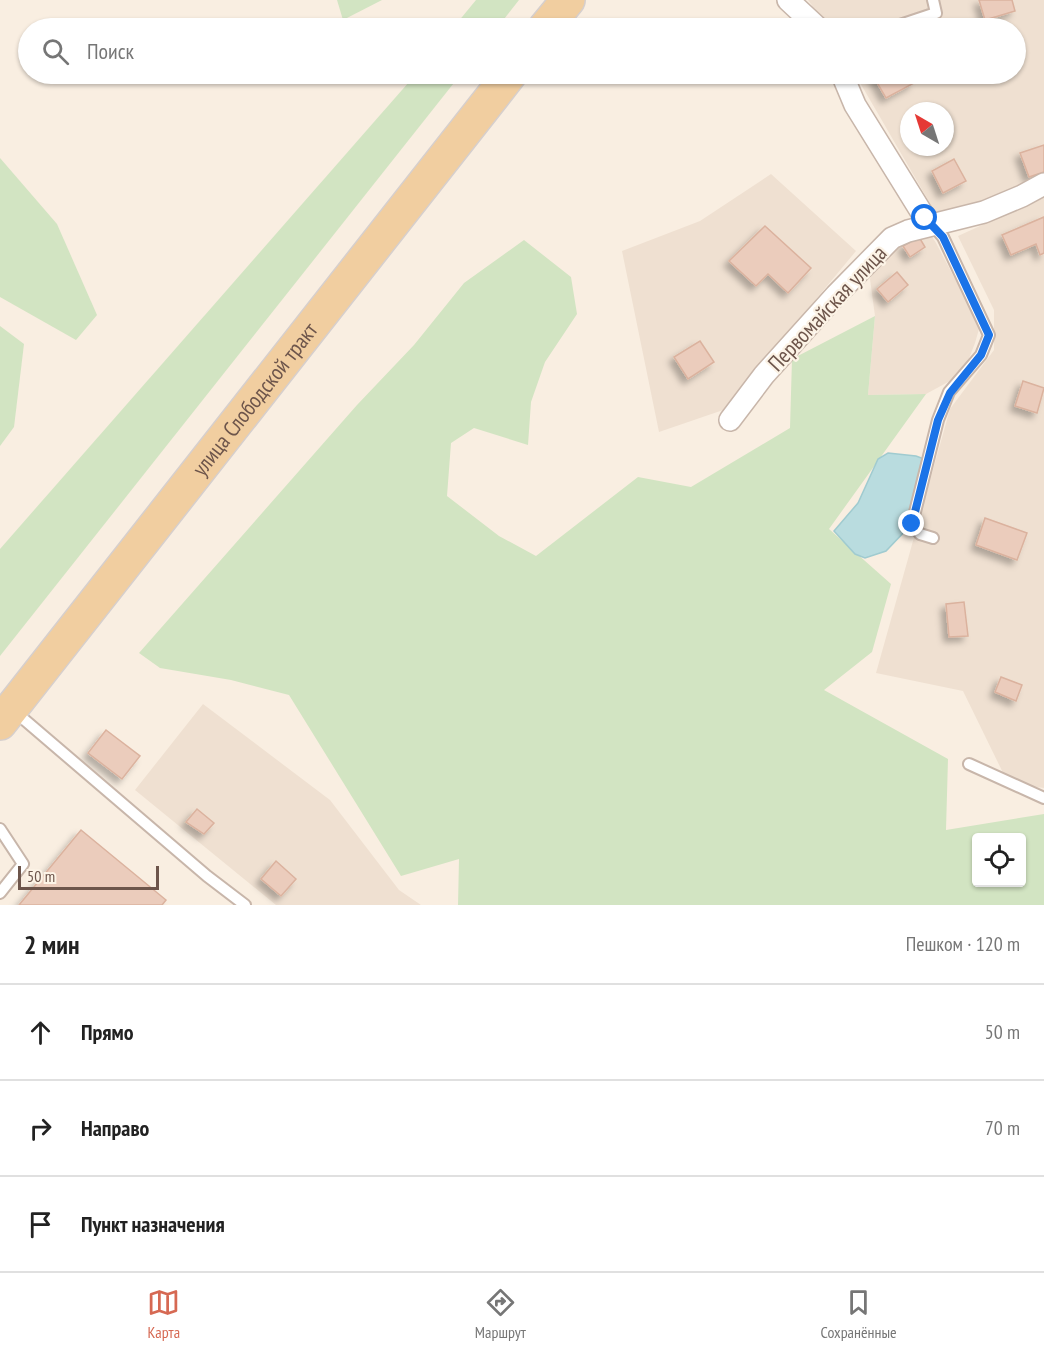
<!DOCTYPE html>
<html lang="ru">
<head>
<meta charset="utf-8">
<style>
	:root { --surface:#fff; --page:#f2f2f2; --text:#222; --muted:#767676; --line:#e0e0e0; --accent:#d66953 }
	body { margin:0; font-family:"PT Sans Narrow",sans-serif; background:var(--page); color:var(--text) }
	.controls { position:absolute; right:18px; bottom:18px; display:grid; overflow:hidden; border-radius:6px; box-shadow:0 2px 4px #0004 }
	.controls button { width:54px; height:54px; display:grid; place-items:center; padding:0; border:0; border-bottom:2px solid var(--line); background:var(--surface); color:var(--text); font:30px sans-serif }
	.compass { position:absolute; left:900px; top:102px; width:54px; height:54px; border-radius:50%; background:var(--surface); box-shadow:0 2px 4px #0004; rotate:321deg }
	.scale { position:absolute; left:18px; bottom:15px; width:141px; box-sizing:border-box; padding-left:6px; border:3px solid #6d554b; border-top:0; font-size:16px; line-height:21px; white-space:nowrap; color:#6d554b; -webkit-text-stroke:4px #fcf3e6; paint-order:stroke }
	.stop { position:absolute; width:18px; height:18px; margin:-14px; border:4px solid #1a73e8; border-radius:50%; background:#fff }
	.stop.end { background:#1a73e8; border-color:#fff; box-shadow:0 2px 6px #0008 }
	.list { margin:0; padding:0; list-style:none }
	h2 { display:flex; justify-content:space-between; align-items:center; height:78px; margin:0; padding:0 24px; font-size:26px }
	h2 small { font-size:20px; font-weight:400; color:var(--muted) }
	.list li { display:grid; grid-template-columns:39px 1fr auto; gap:18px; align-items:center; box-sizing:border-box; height:96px; padding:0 24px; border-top:2px solid var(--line) }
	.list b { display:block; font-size:22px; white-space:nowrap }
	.list em { font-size:20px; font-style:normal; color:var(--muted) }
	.icon { flex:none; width:33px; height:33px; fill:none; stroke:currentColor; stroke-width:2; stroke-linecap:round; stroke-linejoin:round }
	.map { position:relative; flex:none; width:1044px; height:905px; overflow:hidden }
	.search { position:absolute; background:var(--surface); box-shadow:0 2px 4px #0004; left:18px; right:18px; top:18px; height:66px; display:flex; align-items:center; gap:15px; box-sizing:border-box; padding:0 21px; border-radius:33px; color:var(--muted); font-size:22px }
	.sheet { height:366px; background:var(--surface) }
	nav { display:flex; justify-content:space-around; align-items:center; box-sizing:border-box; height:84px; border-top:2px solid var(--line); background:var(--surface); font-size:16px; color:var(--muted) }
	nav a { display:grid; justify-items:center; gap:3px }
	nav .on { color:var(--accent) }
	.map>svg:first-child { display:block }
	.residential { fill:#efe0d1; fill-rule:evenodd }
	.green { fill:#d2e4c2; fill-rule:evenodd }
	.water { fill:#b9dcdf; stroke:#a0cbd0; stroke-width:1.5 }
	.building { fill:#ebccbc; stroke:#dbb29e; stroke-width:1.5; filter:url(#shadow) }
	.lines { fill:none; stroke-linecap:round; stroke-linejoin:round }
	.lane-casing { stroke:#c8b6aa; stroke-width:14 }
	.street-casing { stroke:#c8b6aa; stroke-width:24 }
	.primary-casing { stroke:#d6cfcd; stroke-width:36 }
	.lane { stroke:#fff; stroke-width:10 }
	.street { stroke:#fff; stroke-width:21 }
	.primary { stroke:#f1cea0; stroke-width:33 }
	.route { stroke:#1a73e8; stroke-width:8 }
	.labels { text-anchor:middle; stroke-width:4.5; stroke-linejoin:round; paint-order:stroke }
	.street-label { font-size:22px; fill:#6d554b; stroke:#fcf3e6 }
</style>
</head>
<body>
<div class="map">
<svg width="1044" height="905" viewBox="0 0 1044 905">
	<defs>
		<filter id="shadow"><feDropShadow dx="-5" dy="5" stdDeviation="3" flood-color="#0004"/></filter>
	</defs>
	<rect width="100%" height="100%" fill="#f9eee1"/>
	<g class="residential">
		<path d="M808,0H1044V177L986,202L935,212L855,74H1016V28H829ZM909,111H945V147H909Z"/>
		<polygon points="771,174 856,251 763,363 729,408 659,432 622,251 700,221"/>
		<polygon points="1044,197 1044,788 1008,783 963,691 876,673 950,409 994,350 994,310 958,236"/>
		<polygon points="911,235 931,235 936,243 975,317 979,329 975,343 966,366 959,376 926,394 868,395 875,316 870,279 880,258"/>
		<polygon points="203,704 330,800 399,890 421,905 276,905 135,790"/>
	</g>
	<g class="green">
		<polygon points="337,0 382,0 343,20"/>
		<polygon points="476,0 519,0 497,28 453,28"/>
		<polygon points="416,74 461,74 0,656 0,549"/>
		<polygon points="0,158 57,224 97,315 76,340 0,297"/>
		<path d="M524,240L571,277L577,314L545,362L531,402L528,445L474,428L451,443L447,496L499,536L536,556L638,477L691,487L790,428L792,359L875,316L868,395L926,394L829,529L891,584L872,652L824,690L948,759L946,830L1044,814V905H458L459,859L401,876L289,695L231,680L160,668L139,653L357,405L414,345L464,283ZM976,838H1022V882H976Z"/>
		<polygon points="0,326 24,344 14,427 0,446"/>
	</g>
	<polygon class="water" points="888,453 916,456 924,459 905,531 886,551 865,558 855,554 834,531 858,503 878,459"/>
	<g class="building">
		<polygon points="979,0 1012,0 1015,11 985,20"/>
		<polygon points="872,74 909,74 914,83 886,98"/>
		<polygon points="1044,145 1044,172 1029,177 1020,153"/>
		<polygon points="954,159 966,181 943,193 932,171"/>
		<polygon points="1044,217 1044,253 1040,255 1036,244 1011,255 1002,235"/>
		<polygon points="765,226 811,268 788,293 768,274 756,286 729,261"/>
		<polygon points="919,237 925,247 910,257 903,246"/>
		<polygon points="897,272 908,285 888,302 877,289"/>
		<polygon points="700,341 714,362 688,379 674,357"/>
		<polygon points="1023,381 1044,388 1037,413 1015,406"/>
		<polygon points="985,518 1027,533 1017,560 976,545"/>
		<polygon points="964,602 968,636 949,637 946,604"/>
		<polygon points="1001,677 1022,685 1016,701 995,692"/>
		<polygon points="106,730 140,756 122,779 88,753"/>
		<polygon points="197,809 214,823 204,834 186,822"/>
		<polygon points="81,830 166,900 162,905 19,905"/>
		<polygon points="276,861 296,879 281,896 261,879"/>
	</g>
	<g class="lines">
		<defs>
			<g id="lane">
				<polyline points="891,28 936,13 933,0"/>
				<polyline points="932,224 943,237 989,335 981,355 949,392 938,420 912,524 920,534 933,538"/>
				<polyline points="13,710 207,876 245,905"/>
				<polyline points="969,764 1044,798"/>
				<polyline points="0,829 23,864 0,893"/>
			</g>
			<g id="street">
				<polyline points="788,0 818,28"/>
				<polyline points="842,74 855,105 925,218 932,224"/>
				<polyline points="730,420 764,375 836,295 892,238 908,231 984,212 1022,196 1044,184"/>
			</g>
			<g id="primary">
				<polyline points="545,28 568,0"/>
				<path id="s1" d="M0,723L510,74"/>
			</g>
		</defs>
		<use href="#lane" class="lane-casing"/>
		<use href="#street" class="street-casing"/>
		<use href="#primary" class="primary-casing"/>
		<use href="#lane" class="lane"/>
		<use href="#street" class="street"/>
		<use href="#primary" class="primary"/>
	</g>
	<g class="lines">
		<polyline class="route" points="912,524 938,420 950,393 981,355 989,335 943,237 925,218"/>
	</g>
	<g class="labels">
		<g class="street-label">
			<text transform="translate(827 308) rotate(-47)" y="8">Первомайская улица</text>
			<text dy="8" stroke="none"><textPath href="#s1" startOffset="412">улица Слободской тракт</textPath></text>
		</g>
	</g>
</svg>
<div class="controls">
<button><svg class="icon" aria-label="locate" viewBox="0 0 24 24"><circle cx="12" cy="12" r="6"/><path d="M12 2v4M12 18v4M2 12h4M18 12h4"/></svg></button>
</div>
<svg class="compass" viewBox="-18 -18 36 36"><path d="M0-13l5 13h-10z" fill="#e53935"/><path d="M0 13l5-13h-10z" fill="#767676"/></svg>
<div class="scale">50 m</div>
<div class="stop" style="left:925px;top:218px"></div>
<div class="stop end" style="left:912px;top:524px"></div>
<div class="search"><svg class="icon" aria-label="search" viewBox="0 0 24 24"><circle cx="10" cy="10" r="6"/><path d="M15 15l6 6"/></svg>Поиск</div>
</div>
<section class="sheet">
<h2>2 мин<small>Пешком · 120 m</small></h2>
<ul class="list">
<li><svg class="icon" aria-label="ahead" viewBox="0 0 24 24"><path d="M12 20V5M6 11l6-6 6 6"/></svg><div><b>Прямо</b></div><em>50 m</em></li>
<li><svg class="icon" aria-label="right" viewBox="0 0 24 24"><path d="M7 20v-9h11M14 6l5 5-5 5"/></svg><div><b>Направо</b></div><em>70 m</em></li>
<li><svg class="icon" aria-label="arrive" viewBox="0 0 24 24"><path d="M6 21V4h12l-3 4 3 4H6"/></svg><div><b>Пункт назначения</b></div></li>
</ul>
</section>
<nav>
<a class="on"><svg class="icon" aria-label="map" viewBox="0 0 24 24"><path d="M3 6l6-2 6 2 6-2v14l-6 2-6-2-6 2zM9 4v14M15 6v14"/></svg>Карта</a>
<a><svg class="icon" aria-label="directions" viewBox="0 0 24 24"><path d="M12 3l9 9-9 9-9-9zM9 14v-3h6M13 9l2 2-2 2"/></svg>Маршрут</a>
<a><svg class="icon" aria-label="saved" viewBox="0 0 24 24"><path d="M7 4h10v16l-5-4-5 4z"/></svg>Сохранённые</a>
</nav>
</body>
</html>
